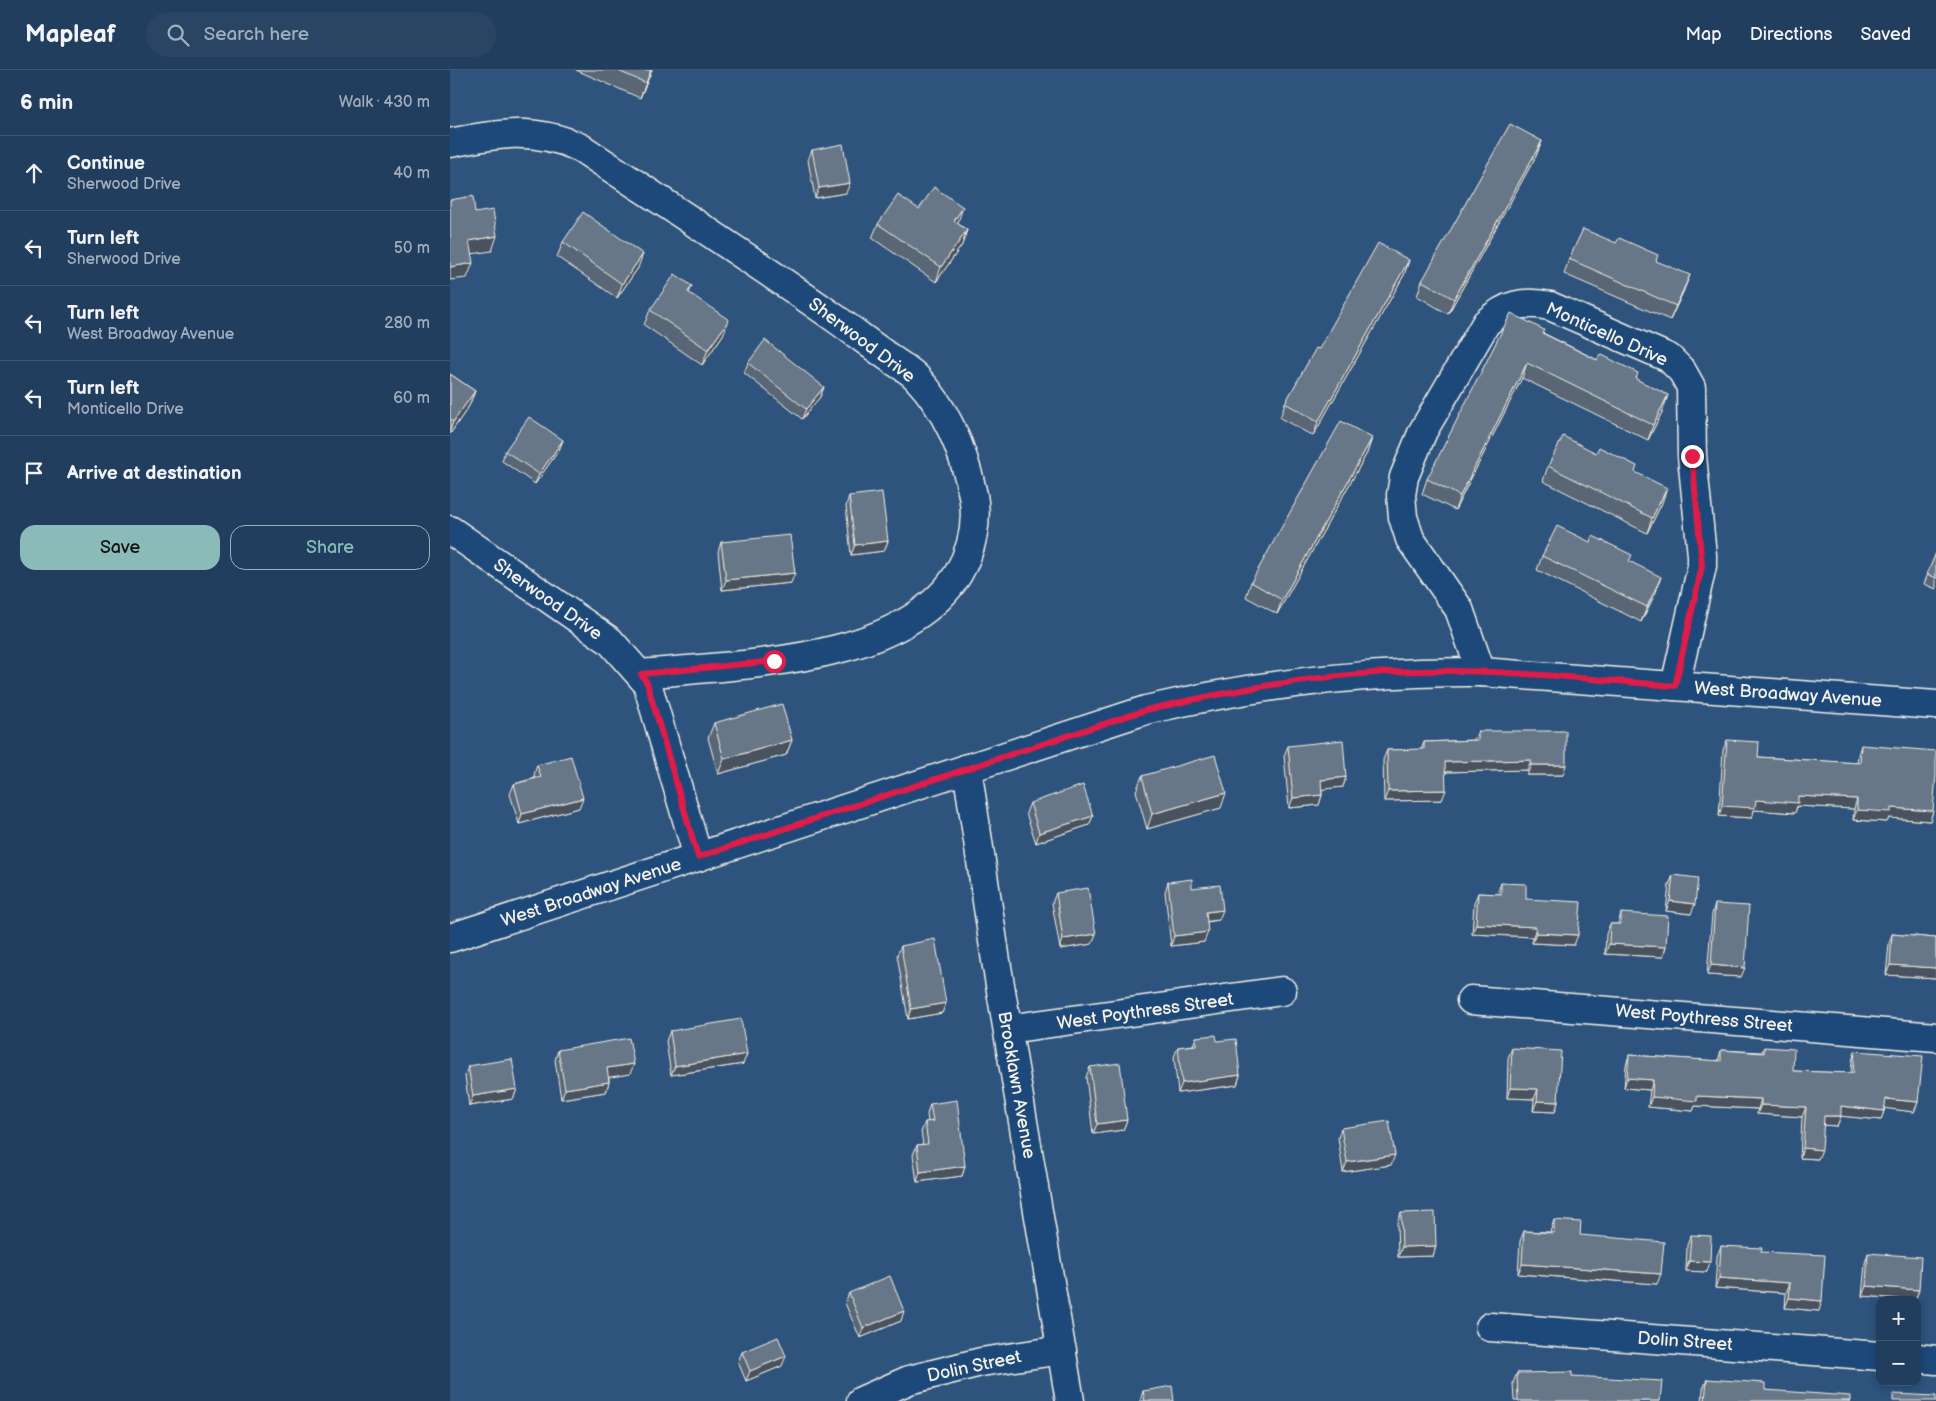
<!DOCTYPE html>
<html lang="en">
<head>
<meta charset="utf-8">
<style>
	:root { --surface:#223e5e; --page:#2a4564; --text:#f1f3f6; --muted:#a2aebc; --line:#3f5773; --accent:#8bbbb9 }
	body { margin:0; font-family:"Balsamiq Sans",sans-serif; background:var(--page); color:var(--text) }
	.controls { position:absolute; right:15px; bottom:15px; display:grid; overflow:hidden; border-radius:10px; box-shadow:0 2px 8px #0003 }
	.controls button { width:45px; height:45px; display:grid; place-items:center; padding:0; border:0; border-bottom:1px solid var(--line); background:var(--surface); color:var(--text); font:25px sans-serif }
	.stop { position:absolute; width:15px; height:15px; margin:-11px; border:4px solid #e11d48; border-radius:50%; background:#fff }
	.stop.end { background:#e11d48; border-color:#fff; box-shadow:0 1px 5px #0008 }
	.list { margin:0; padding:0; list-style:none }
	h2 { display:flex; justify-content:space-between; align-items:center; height:65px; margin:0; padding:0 20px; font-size:21px }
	h2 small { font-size:16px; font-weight:400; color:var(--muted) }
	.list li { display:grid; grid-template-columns:32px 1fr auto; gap:15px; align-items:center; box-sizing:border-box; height:75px; padding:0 20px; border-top:1px solid var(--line) }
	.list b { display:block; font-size:19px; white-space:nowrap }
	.list p { margin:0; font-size:16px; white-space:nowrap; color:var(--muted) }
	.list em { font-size:16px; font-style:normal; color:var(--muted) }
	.actions { display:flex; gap:10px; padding:15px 20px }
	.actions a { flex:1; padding:11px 0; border:1px solid var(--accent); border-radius:15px; text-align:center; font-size:18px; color:var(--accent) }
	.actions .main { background:var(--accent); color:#111 }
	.icon { flex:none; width:28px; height:28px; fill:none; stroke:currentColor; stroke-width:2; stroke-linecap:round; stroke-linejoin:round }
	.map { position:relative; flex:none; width:1486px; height:1331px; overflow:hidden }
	header { display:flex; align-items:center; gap:30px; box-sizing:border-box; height:70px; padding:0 25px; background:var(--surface); border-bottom:1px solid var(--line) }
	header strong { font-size:24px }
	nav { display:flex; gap:28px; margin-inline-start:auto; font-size:18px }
	.search { width:350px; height:45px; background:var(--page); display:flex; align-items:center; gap:12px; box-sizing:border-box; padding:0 18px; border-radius:28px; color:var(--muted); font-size:19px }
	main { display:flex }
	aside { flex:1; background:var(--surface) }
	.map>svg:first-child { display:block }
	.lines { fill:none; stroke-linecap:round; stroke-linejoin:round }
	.street-casing { stroke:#f4f1e8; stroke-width:31 }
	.secondary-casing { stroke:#f4f1e8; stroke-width:31 }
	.street { stroke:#1f4a7a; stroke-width:28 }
	.secondary { stroke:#1f4a7a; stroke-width:28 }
	.wall { fill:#596674; stroke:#f4f1e8 }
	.shaded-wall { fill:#49535e; stroke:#f4f1e8 }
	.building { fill:#687787; stroke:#f4f1e8 }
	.route { stroke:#e11d48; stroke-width:6 }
	.labels { text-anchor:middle; stroke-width:4; stroke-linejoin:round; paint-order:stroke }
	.street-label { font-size:18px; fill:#f4f1e8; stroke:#1f4a7a }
</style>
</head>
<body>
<header>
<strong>Mapleaf</strong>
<div class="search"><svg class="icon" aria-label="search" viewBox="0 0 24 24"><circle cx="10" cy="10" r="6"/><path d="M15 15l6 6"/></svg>Search here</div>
<nav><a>Map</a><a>Directions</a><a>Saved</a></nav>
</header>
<main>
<aside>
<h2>6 min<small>Walk · 430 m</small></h2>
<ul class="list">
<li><svg class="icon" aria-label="ahead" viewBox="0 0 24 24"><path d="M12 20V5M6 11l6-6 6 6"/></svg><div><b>Continue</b><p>Sherwood Drive</p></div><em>40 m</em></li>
<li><svg class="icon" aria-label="left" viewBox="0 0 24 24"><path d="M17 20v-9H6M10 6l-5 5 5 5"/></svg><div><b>Turn left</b><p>Sherwood Drive</p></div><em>50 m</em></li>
<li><svg class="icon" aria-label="left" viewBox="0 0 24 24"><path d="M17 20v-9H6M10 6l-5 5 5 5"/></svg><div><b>Turn left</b><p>West Broadway Avenue</p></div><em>280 m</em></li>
<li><svg class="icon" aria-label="left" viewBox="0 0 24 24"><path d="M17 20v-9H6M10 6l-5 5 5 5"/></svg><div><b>Turn left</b><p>Monticello Drive</p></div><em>60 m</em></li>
<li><svg class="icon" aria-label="arrive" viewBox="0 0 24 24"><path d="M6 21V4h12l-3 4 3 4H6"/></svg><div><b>Arrive at destination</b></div></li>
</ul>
<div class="actions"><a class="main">Save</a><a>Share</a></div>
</aside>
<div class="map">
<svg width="1486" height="1331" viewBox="0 0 1486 1331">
	<rect width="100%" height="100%" fill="#2e537d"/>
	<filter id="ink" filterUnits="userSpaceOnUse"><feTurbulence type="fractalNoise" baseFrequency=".02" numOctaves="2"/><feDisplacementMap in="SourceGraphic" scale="10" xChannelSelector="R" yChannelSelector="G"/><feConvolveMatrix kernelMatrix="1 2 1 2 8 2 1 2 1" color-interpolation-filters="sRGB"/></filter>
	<g filter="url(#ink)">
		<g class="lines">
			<defs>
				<g id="street">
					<path d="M0,73C47,63 86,57 131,78C217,135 305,191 389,251C407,264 425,278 444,291C451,296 461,301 467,308C497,340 514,382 523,425C528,452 522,480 508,504C451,595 288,594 191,604"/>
					<polyline points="0,460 160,571 197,613 248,787"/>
					<path d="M1031,602L1009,539L960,469L953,447L951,425L954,407L973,361L1036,253C1056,235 1073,230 1100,236L1219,288L1232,301L1241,317L1242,386L1252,485V496L1225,616"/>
					<polyline points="517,698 546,891 620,1331"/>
					<polyline points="1021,930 1486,967"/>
					<polyline points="558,959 832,921"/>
					<polyline points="1040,1257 1430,1286"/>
					<polyline points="1467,1288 1486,1290"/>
					<polyline points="411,1331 459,1310 531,1292 612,1280"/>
				</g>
				<path id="secondary" d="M0,868L696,640C807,614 917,601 1031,602L1486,635"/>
			</defs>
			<use href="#street" class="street-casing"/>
			<use href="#secondary" class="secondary-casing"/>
			<use href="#street" class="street"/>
			<use href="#secondary" class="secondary"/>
		</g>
		<g class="wall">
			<polygon points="126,0 202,0 190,28"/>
			<polygon points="1092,71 1086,86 998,244 967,226 972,211"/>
			<polygon points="362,80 396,123 365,128 358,90"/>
			<polygon points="469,139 508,152 507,153 517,160 512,175 486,212 422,168 428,154"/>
			<polygon points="113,172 188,198 167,228 107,187"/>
			<polygon points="1119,189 1206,191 1234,220 1220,250 1114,204"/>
			<polygon points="959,190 954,205 863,366 830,348 835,333 869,279"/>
			<polygon points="242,216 239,223 273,265 252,295 194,255 200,240"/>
			<polygon points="1093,263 1186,309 1213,340 1198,370 1072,308 1005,440 972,424 977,409"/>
			<polygon points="298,293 374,317 370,327 352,349 294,303"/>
			<polygon points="0,304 25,321 19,336 0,364"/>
			<polygon points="922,368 917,383 827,544 796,527 801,512"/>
			<polygon points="113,370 109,380 85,414 52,391 55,381"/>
			<polygon points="1098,396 1185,402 1212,433 1197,463 1093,411"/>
			<polygon points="399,426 438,471 434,481 401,485 396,436"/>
			<polygon points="271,472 341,513 272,520 268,482"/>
			<polygon points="1140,472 1179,491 1206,522 1191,552 1087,500 1092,486"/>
			<polygon points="1486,483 1486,519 1474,514"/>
			<polygon points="264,653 342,670 336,685 268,704 258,668"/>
			<polygon points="1028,661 1113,705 1077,705 1077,700 996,702 992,730 934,731 933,690 937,680 971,680 974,672 1024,670"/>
			<polygon points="1277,670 1308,687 1407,693 1408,685 1411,675 1483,741 1480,751 1439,748 1437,752 1403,750 1404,739 1347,736 1345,743 1304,740 1302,748 1269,746 1273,680"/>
			<polygon points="838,676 896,707 893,717 872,719 872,725 869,735 839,738 834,686"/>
			<polygon points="87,695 129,738 69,754 60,724 64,714 85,708 84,705"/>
			<polygon points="692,706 771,738 697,759 686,721"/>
			<polygon points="580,733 643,746 639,755 586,773 576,743"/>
			<polygon points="1223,805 1241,844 1216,841 1219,815"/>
			<polygon points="718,812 742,818 769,850 757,852 754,872 721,876 715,822"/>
			<polygon points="1051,813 1076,829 1124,875 1082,873 1083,867 1022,864 1024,833 1028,823 1047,824"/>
			<polygon points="606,823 642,874 610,879 602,833"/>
			<polygon points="1265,834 1291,907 1257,905 1262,844"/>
			<polygon points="1171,843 1213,887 1155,884 1156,864 1160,854 1168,854"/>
			<polygon points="1442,864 1486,868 1486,908 1436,905 1439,874"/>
			<polygon points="451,876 496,933 492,943 458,949 447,885"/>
			<polygon points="220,961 293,994 221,1005 216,971"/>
			<polygon points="746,967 767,971 790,1005 787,1015 728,1023 724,987 728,977 743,975"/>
			<polygon points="1314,977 1343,1001 1401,1003 1402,991 1405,981 1468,1032 1464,1042 1435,1038 1431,1050 1391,1046 1387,1056 1373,1055 1368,1089 1350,1088 1352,1047 1307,1044 1308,1039 1245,1036 1243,1041 1198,1037 1200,1020 1174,1018 1176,995 1179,985 1268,991 1271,980 1312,982"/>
			<polygon points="1062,978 1108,1032 1105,1042 1083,1041 1084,1029 1057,1028 1058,988"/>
			<polygon points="108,980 180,1004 159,1007 159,1012 156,1022 111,1029 105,990"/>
			<polygon points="18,996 67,1019 63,1029 19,1036 15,1006"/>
			<polygon points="640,997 677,1050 673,1060 643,1064 636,1007"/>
			<polygon points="480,1034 515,1096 512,1106 467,1112 463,1085 467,1075 473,1074 471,1062 475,1052 478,1052 477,1044"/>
			<polygon points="891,1058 941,1095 893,1102 888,1068"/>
			<polygon points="951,1143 986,1176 983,1186 948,1187 947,1153"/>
			<polygon points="1104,1150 1130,1165 1207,1214 1068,1204 1070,1171 1074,1161 1100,1162"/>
			<polygon points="1241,1165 1257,1202 1236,1201 1237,1175"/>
			<polygon points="1271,1176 1311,1182 1369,1241 1335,1238 1336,1223 1265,1218 1267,1186"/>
			<polygon points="1418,1183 1469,1220 1465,1230 1412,1226 1415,1193"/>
			<polygon points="399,1223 451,1251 410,1268 395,1233"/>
			<polygon points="292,1282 332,1296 296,1311 288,1292"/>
			<polygon points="1067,1303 1122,1306 1210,1331 1064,1331 1063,1313"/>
			<polygon points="1257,1309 1315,1320 1400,1331 1252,1331 1253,1319"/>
			<polygon points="693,1321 724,1331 690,1331"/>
		</g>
		<g class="shaded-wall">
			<polygon points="201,0 202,0 190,28 196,13"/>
			<polygon points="1092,71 1086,86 998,244 1004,229"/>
			<polygon points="400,113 396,123 365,128 369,118"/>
			<polygon points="513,137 508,152 499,165 504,151"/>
			<polygon points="517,160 512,175 486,212 491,197"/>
			<polygon points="47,166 42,181 14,185 19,171"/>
			<polygon points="193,184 188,198 167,228 172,214"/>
			<polygon points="959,190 954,205 863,366 868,352"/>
			<polygon points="23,193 17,208 0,210 0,197"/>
			<polygon points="1240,205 1234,220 1220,250 1226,236"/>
			<polygon points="279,250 273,265 252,295 258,280"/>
			<polygon points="1077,293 1072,308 1005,440 1010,426"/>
			<polygon points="374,317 370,327 352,349 356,339"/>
			<polygon points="25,321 19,336 0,364 0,361 3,352"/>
			<polygon points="1218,325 1213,340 1198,370 1203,355"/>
			<polygon points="922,368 917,383 827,544 832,530"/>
			<polygon points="113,370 109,380 85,414 89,404"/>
			<polygon points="1217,418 1212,433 1197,463 1202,448"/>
			<polygon points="438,471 434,481 401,485 405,475"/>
			<polygon points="345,503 341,513 272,520 276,510"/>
			<polygon points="1211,507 1206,522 1191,552 1197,537"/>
			<polygon points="342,670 336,685 268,704 274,689"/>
			<polygon points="1081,690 1077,700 992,702 995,692"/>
			<polygon points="1081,695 1116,695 1113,705 1077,705"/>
			<polygon points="896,707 893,717 867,720 871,710"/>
			<polygon points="996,720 992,730 934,731 938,721"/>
			<polygon points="776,723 771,738 697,759 702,744"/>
			<polygon points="872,725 869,735 839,738 843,728"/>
			<polygon points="1348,726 1407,729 1404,739 1347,736 1345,743 1304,740 1302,748 1269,746 1272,736 1306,730"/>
			<polygon points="133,728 129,738 69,754 72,744"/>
			<polygon points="1441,738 1483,741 1480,751 1439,748 1437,752 1403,750 1407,740"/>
			<polygon points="643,746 639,755 586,773 589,763"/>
			<polygon points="1220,831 1245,834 1241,844 1216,841"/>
			<polygon points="773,840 769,850 752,852 756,842"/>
			<polygon points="1026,854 1086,857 1083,867 1022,864"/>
			<polygon points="758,862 754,872 721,876 724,866"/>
			<polygon points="1086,863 1128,865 1124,875 1082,873"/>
			<polygon points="646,864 642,874 610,879 613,869"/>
			<polygon points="1159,874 1216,877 1213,887 1155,884"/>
			<polygon points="1261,895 1295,898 1291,907 1257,905"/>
			<polygon points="1440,895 1486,898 1486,908 1436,905"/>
			<polygon points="496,933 492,943 458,949 461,939"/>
			<polygon points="297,984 293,994 221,1005 225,996"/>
			<polygon points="184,994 180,1004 154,1008 157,998"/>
			<polygon points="790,1005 787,1015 728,1023 732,1013"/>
			<polygon points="1177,1008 1203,1010 1200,1020 1174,1018"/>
			<polygon points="159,1012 156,1022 111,1029 115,1019"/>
			<polygon points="1060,1018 1088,1019 1084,1029 1057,1028"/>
			<polygon points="67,1019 63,1029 19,1036 23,1026"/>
			<polygon points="1247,1026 1311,1029 1308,1039 1245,1036 1243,1041 1198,1037 1202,1027"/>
			<polygon points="1436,1029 1468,1032 1464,1042 1432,1038"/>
			<polygon points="1087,1031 1108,1032 1105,1042 1083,1041"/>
			<polygon points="1311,1035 1356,1037 1352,1047 1307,1044"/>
			<polygon points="1391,1036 1434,1041 1431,1050 1388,1046"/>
			<polygon points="1374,1046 1391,1046 1387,1056 1370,1055"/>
			<polygon points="677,1050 673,1060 643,1064 647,1054"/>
			<polygon points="1353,1078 1372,1080 1368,1089 1350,1088"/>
			<polygon points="945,1085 941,1095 893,1102 897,1092"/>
			<polygon points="515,1096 512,1106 467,1112 470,1102"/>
			<polygon points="986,1176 983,1186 948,1187 952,1177"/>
			<polygon points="1239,1191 1260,1192 1257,1202 1236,1201"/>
			<polygon points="1072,1194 1211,1204 1207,1214 1068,1204"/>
			<polygon points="1269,1208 1340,1213 1336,1223 1265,1218"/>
			<polygon points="1416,1216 1469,1220 1465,1230 1412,1226"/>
			<polygon points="1339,1228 1372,1231 1369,1241 1335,1238"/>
			<polygon points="454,1241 451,1251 410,1268 413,1258"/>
			<polygon points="336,1286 332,1296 296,1311 300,1301"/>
		</g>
		<g class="building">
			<polygon points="166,0 201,0 196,13"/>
			<polygon points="1060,54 1092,71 1004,229 972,211"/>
			<polygon points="393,74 400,113 369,118 362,80"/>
			<polygon points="484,117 513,137 504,151 517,160 491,197 428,154 448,125 469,139"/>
			<polygon points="23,126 25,143 43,140 47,166 19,171 23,193 0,197 0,130"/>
			<polygon points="133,142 193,184 172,214 113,172"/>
			<polygon points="1133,159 1166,173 1169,168 1208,185 1206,191 1240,205 1226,236 1119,189"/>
			<polygon points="928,173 959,190 868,352 835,333 866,278 869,279"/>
			<polygon points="225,204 242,216 238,222 279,250 258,280 200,240"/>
			<polygon points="1061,243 1094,260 1092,263 1147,290 1150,284 1188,303 1186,309 1218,325 1203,355 1077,293 1010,426 977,409"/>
			<polygon points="315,270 374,317 356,339 298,293"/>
			<polygon points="0,304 25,321 3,352 0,349"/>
			<polygon points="79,347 113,370 89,404 55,381"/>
			<polygon points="891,351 922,368 832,530 801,512"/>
			<polygon points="1113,366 1146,383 1149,377 1187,396 1185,402 1217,418 1202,448 1098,396"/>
			<polygon points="432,422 438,471 405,475 399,426"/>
			<polygon points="1107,456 1140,472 1143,466 1182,485 1179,491 1211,507 1197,537 1092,486"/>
			<polygon points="340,465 345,503 276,510 271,472"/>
			<polygon points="1486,483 1486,508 1477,504"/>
			<polygon points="332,634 342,670 274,689 264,653"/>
			<polygon points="1028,661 1116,661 1116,695 1081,695 1081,690 995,692 996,720 938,721 937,680 974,679 974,672 1028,670"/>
			<polygon points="893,670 896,707 871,710 872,725 843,728 838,676"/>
			<polygon points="1277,670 1309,672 1308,687 1410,693 1411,675 1486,681 1486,705 1483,741 1441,738 1441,742 1407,740 1407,729 1348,726 1348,733 1306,730 1305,738 1272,736"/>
			<polygon points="765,685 776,723 702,744 692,706"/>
			<polygon points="121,686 133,728 72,744 64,714 91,707 87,695"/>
			<polygon points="633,715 643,746 589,763 580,733"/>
			<polygon points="1223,805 1248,808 1245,834 1220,831"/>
			<polygon points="742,809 742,818 770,815 773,840 756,842 758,862 724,866 718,812"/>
			<polygon points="1051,813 1076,814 1076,829 1131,832 1128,865 1086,863 1086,857 1026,854 1028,823 1051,824"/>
			<polygon points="638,818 646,864 613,869 606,823"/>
			<polygon points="1265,834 1299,836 1295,898 1261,895"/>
			<polygon points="1171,843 1218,846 1216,877 1159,874 1160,854 1171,854"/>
			<polygon points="1442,864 1486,868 1486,898 1440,895"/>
			<polygon points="485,869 496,933 461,939 451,876"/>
			<polygon points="291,949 297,984 225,996 220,961"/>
			<polygon points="766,965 767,971 786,969 790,1005 732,1013 728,977 746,975 746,967"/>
			<polygon points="179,968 184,994 157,998 159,1012 115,1019 108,980"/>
			<polygon points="1314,977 1344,979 1343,1001 1403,1003 1405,981 1473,986 1468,1032 1436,1029 1434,1041 1391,1036 1391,1046 1374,1046 1372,1080 1353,1078 1356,1037 1311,1035 1311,1029 1247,1026 1247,1031 1202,1027 1203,1010 1177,1008 1179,985 1271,991 1271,980 1314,983"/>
			<polygon points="1062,978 1111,981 1108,1032 1087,1031 1088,1019 1060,1018"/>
			<polygon points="62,989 67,1019 23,1026 18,996"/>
			<polygon points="670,993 677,1050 647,1054 640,997"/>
			<polygon points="507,1030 515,1096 470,1102 467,1075 478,1074 475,1052 483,1051 480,1034"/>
			<polygon points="939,1051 945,1085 897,1092 891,1058"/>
			<polygon points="985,1142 986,1176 952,1177 951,1143"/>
			<polygon points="1104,1150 1131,1152 1130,1165 1214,1172 1211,1204 1072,1194 1074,1161 1104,1163"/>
			<polygon points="1241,1165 1261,1166 1260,1192 1239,1191"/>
			<polygon points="1271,1176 1312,1178 1311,1182 1375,1185 1372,1231 1339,1228 1340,1213 1269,1208"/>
			<polygon points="1418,1183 1471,1187 1469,1220 1416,1216"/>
			<polygon points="440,1206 454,1241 413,1258 399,1223"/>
			<polygon points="328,1267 336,1286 300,1301 292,1282"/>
			<polygon points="1122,1302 1122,1306 1212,1311 1210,1331 1068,1331 1067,1303"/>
			<polygon points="1257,1309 1315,1313 1315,1320 1400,1326 1400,1331 1255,1331"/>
			<polygon points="722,1316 724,1331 695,1331 693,1321"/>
			<polygon points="1443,1324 1486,1326 1486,1331 1443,1331"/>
		</g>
	</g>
	<g class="lines" filter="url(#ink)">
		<path class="route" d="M324,591L191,604L197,613L248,787L696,640C783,620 874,603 965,601C1051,599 1138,609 1225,616L1252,496L1242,386"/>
	</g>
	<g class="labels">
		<g class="street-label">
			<text transform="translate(1157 264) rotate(24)" y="6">Monticello Drive</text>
			<text transform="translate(412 270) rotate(37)" y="6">Sherwood Drive</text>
			<text transform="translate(98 529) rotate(35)" y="6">Sherwood Drive</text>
			<text transform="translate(1338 624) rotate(4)" y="6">West Broadway Avenue</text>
			<text transform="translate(141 822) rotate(-18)" y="6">West Broadway Avenue</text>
			<text transform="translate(695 941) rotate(-8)" y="6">West Poythress Street</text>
			<text transform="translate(1254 948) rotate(5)" y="6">West Poythress Street</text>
			<text transform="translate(567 1015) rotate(80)" y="6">Brooklawn Avenue</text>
			<text transform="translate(1235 1271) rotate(4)" y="6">Dolin Street</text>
			<text transform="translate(524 1296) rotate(-12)" y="6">Dolin Street</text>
		</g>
	</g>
</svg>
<div class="controls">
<button>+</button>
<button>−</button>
</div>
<div class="stop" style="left:324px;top:591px"></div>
<div class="stop end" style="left:1242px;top:386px"></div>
</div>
</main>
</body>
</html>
